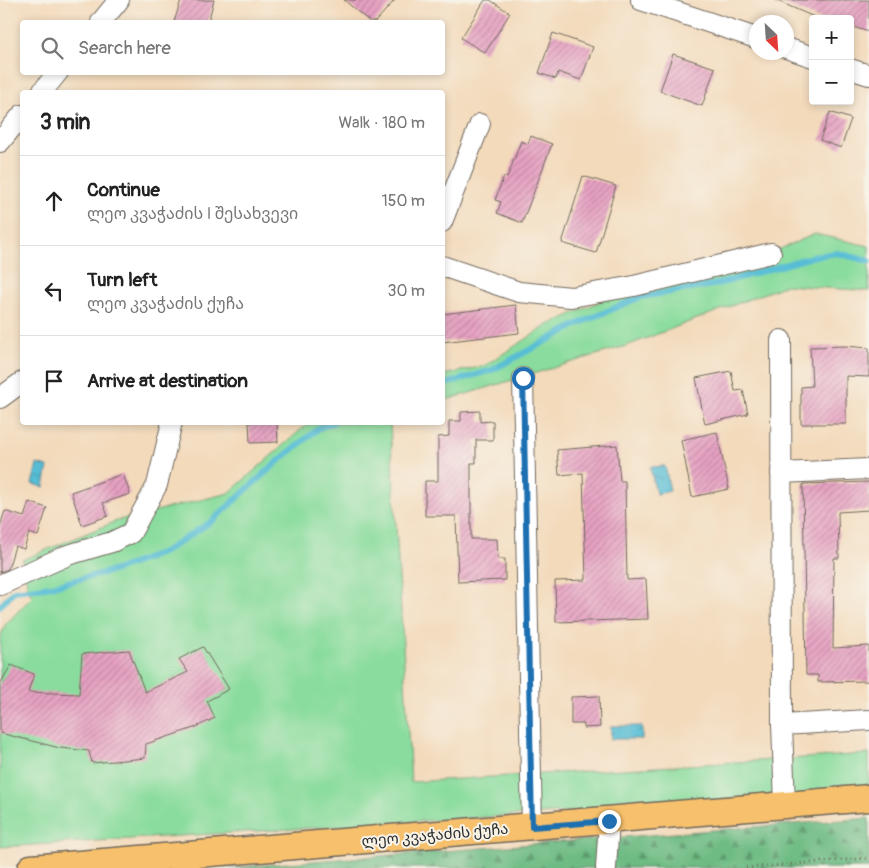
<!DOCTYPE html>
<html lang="en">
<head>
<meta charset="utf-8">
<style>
	:root { --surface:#fff; --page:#f6f6f6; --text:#222; --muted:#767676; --line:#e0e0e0 }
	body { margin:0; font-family:Pangolin,"Noto Sans Georgian",sans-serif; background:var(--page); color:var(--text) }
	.controls { position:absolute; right:15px; top:15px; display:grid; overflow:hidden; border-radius:5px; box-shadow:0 2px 8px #0003 }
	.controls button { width:45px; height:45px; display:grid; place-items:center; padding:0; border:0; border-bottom:1px solid var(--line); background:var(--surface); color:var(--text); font:25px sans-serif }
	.compass { position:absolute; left:749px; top:15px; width:45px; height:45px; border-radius:50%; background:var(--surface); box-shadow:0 2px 8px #0003; rotate:155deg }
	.stop { position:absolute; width:15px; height:15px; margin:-11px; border:4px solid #1f6fb2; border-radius:50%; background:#fff }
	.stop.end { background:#1f6fb2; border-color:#fff; box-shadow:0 1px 5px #0008 }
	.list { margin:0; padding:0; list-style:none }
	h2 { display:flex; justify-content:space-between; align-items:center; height:65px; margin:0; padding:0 20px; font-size:21px }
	h2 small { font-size:16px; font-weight:400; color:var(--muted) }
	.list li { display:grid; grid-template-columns:32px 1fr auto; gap:15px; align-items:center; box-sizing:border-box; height:90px; padding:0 20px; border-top:1px solid var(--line) }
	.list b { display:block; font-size:19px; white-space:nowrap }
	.list p { margin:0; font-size:16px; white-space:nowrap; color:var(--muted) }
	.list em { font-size:16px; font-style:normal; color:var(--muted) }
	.icon { flex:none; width:28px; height:28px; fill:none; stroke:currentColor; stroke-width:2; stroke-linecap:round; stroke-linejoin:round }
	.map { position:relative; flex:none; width:869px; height:868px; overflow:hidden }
	.search { position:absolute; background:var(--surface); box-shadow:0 2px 8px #0003; left:20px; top:20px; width:425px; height:55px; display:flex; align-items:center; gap:12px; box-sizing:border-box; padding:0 18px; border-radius:5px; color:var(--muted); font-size:19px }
	.panel { position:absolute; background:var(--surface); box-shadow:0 2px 8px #0003; left:20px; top:90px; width:425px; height:335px; border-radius:5px }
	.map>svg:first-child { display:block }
	.grass { fill:#89dc9d; stroke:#5a8464 }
	.forest { fill:url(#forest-firs); stroke:#4c7458 }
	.water { fill:url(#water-ripples); stroke:#417480 }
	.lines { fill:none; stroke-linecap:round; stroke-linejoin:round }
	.stream { stroke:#57bdd5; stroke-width:6 }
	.building { fill:url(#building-hatch) }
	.minor-casing { stroke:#71685d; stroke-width:22 }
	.major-casing { stroke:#71685d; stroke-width:29 }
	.path { stroke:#71685d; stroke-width:3; stroke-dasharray:1 4; stroke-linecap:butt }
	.minor { stroke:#fff; stroke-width:20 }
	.major { stroke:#f7c06c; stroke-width:26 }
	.route { stroke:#1f6fb2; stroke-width:6 }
	.labels { text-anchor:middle; stroke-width:4; stroke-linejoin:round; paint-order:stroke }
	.street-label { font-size:15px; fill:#2b2b2b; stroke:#f7f3e8 }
</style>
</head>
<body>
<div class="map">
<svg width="869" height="868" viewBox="0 0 869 868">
	<defs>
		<pattern id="forest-firs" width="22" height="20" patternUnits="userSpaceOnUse" patternTransform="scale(1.25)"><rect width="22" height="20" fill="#6ebc84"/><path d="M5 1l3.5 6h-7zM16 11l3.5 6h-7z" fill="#5b996c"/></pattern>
		<pattern id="water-ripples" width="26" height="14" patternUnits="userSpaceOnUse" patternTransform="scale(1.25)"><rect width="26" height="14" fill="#57bdd5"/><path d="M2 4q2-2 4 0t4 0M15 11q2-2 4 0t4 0" fill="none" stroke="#489aad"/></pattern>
		<pattern id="building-hatch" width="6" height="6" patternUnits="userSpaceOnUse" patternTransform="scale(1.25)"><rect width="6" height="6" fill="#e7a1c2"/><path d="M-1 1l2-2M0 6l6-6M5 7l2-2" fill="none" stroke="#bb839e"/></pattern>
	</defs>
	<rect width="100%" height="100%" fill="#f7f3e8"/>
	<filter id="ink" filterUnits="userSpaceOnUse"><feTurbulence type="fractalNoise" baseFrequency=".02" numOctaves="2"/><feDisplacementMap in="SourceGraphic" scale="10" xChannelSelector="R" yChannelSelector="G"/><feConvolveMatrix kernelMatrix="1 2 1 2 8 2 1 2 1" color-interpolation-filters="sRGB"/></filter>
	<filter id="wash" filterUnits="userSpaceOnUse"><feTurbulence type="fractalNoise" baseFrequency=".0096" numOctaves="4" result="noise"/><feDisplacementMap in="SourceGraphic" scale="20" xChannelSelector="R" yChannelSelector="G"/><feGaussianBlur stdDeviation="1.12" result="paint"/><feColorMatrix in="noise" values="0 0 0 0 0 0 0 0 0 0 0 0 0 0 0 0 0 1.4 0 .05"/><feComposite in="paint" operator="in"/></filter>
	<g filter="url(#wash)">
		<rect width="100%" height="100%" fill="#f3dabb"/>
		<g class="grass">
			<polygon points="815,234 869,246 869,291 786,285 629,345 443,401 443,375 484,366 548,325 634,286 771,253"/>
			<polygon points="312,423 390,423 411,782 869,754 869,792 782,799 0,847 0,638 5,625 32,597 28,589 22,560 119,520 229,493 304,427"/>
		</g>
		<polygon class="forest" points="869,818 869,868 224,868"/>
		<g class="water">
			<polygon points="37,464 48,467 44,487 32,484"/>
			<polygon points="665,466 670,491 656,494 650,467"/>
			<rect x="611" y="726" width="31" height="13"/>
		</g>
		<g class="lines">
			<g class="stream">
				<polyline points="442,385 492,370 578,324 640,297 718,284 815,256 837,253 869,261"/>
				<polyline points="0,606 14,591 52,586 116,570 164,552 212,521 275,464 319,428 334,422"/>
			</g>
		</g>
		<g id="blocks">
			<g class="building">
				<polygon points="181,0 214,0 208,22 174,22"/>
				<polygon points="344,0 395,0 375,22 370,22"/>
				<polygon points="485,0 490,0 510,13 485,53 461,38"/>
				<polygon points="775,0 869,0 869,32 850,26 850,19 819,19"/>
				<polygon points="553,33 593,47 581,80 558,72 556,79 539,73"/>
				<polygon points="673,54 715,68 702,106 660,91"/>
				<polygon points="830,112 851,119 841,148 820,140"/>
				<polygon points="531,136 552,144 522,223 497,213 501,202 495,200 504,176 507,178 521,141 528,144"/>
				<polygon points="583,176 616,186 596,253 562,243"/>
				<polygon points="516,305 519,333 442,342 442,314"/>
				<polygon points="845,346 869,348 869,377 846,376 846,424 801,424 801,387 812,386 810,347"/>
				<polygon points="731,371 735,391 743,390 748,414 705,424 696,378"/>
				<polygon points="480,411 480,422 493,421 493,440 476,440 476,463 471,463 471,539 497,539 498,559 505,559 505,580 458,582 456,516 425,516 425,481 438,481 438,437 449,436 449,421 461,421 461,412"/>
				<polygon points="249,422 277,422 278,442 250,443"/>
				<polygon points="717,432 729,489 692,497 681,440"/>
				<polygon points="617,445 620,481 625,481 627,580 646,579 648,619 556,622 555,581 586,580 583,473 559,475 557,450"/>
				<polygon points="123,474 130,494 103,503 108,516 82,525 71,492"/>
				<polygon points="869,482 869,510 838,512 839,558 834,558 833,648 869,646 869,681 818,682 818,675 806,675 803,484"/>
				<polygon points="29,502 47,508 38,536 29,533 24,549 15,546 8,569 0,572 0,526 5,511 24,517"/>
				<polygon points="203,647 229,689 207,701 215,718 194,728 146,744 145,758 92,763 89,751 60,748 0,733 0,684 11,665 34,674 28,692 79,694 82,654 129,650 145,692 188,672 179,659"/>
				<polygon points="599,696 600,727 584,728 584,724 571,724 571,697"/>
			</g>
		</g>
	</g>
	<g filter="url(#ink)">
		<use href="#blocks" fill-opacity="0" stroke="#71685d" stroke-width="1"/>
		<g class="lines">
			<defs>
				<g id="minor">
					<polyline points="641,0 756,38"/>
					<polyline points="101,22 119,0"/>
					<polyline points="786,48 813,57"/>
					<polyline points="850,69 869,75"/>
					<polyline points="42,92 58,72"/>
					<polyline points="0,142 22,115"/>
					<polyline points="442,222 480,124"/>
					<polyline points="442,266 519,292 571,297 634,286 771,253"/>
					<polyline points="781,340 782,725 785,805"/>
					<polyline points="523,378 532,827"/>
					<polyline points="0,398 22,382"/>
					<polyline points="781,473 869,469"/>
					<polyline points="0,585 68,555 112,542 131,533 157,485 172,422"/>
					<polyline points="782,725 869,720"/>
					<polyline points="606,868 609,821"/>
				</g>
				<polyline id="major" points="31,868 869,798"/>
			</defs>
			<use href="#minor" class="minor-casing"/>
			<use href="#major" class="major-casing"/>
			<polyline class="path" points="746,868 869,858"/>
			<use href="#minor" class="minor"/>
			<use href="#major" class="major"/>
		</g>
	</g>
	<g class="lines" filter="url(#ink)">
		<polyline class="route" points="523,378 532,827 609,821"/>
	</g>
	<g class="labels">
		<g class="street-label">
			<text transform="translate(435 835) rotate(-5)" y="5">ლეო კვაჭაძის ქუჩა</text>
		</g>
	</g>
</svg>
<div class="controls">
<button>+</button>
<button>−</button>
</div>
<svg class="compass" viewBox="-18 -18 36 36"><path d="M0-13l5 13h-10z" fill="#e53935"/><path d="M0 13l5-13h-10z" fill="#767676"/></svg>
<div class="stop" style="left:523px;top:378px"></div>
<div class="stop end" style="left:609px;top:821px"></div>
<div class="search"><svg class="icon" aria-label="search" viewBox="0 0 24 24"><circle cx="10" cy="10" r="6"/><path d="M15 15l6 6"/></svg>Search here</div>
<section class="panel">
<h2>3 min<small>Walk · 180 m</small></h2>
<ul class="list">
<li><svg class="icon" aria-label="ahead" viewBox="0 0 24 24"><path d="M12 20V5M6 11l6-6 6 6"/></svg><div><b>Continue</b><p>ლეო კვაჭაძის I შესახვევი</p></div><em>150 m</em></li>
<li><svg class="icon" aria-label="left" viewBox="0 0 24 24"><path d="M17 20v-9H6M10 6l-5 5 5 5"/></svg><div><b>Turn left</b><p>ლეო კვაჭაძის ქუჩა</p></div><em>30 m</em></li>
<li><svg class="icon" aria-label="arrive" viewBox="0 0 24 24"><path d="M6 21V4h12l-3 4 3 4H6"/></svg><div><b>Arrive at destination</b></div></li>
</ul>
</section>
</div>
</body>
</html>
